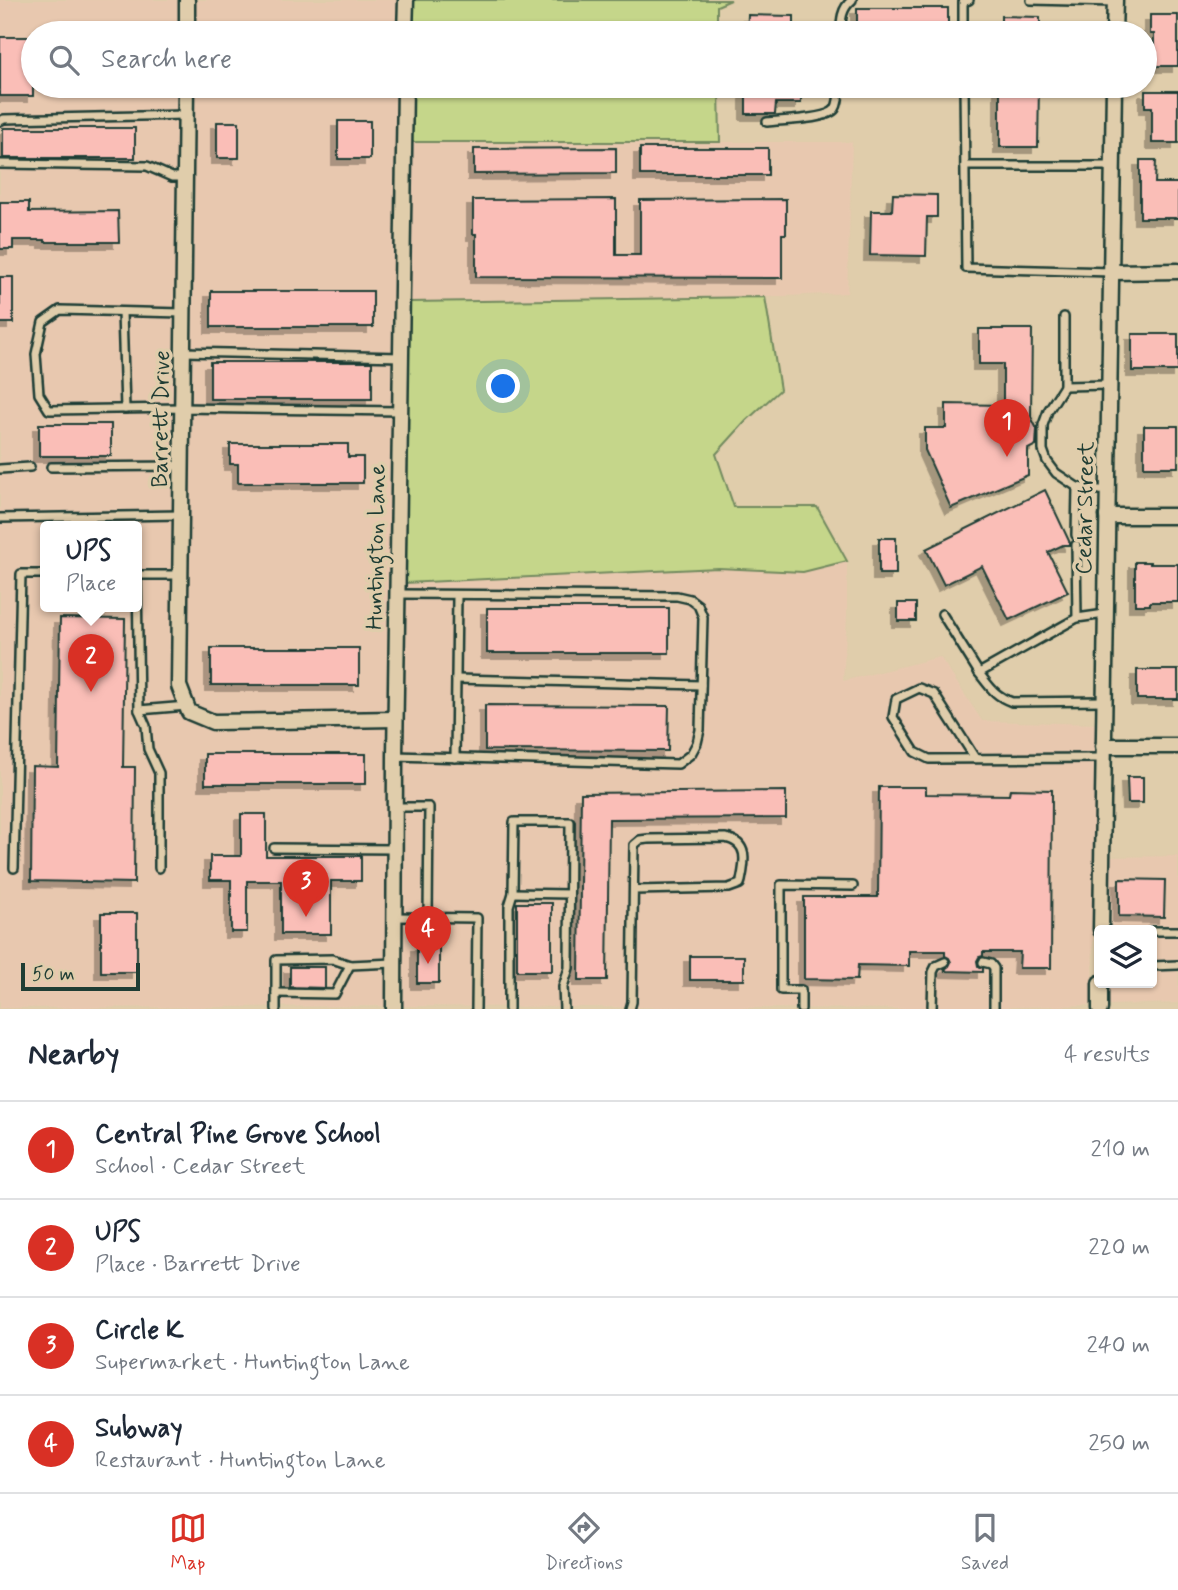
<!DOCTYPE html>
<html lang="en">
<head>
<meta charset="utf-8">
<style>
	:root { --surface:#fff; --page:#f2f2f3; --text:#1f2937; --muted:#747a83; --line:#e0e1e3; --accent:#d93025 }
	body { margin:0; font-family:Mynerve,sans-serif; background:var(--page); color:var(--text) }
	.controls { position:absolute; right:21px; bottom:21px; display:grid; overflow:hidden; border-radius:7px; box-shadow:0 2px 5px #0004 }
	.controls button { width:63px; height:63px; display:grid; place-items:center; padding:0; border:0; border-bottom:2px solid var(--line); background:var(--surface); color:var(--text); font:35px sans-serif }
	.scale { position:absolute; left:21px; bottom:18px; width:119px; box-sizing:border-box; padding-left:7px; border:4px solid #1f3d34; border-top:0; font-size:19px; line-height:24px; white-space:nowrap; color:#1f3d34; -webkit-text-stroke:5px #e0cdab; paint-order:stroke }
	.you { position:absolute; left:504px; top:387px; width:24px; height:24px; margin:-18px; border:5px solid #fff; border-radius:50%; background:#1a73e8; box-shadow:0 0 0 10px #1a73e833 }
	.badge { display:grid; place-items:center; width:46px; height:46px; border-radius:50%; background:var(--accent); color:#fff; font-size:23px; font-weight:700 }
	.pin { position:absolute; translate:-50% -58px; filter:drop-shadow(0 2px 4px #0008) }
	.pin::after { content:''; position:absolute; top:37px; width:24px; height:21px; background:inherit; clip-path:polygon(0 0,100% 0,50% 100%) }
	.popup { position:absolute; left:40px; top:521px; width:102px; height:91px; box-sizing:border-box; display:grid; place-content:center; border-radius:7px; background:var(--surface); filter:drop-shadow(0 2px 5px #0005); font-size:23px; white-space:nowrap; color:var(--muted) }
	.popup b { font-size:26px; color:var(--text) }
	.popup::after { content:''; position:absolute; left:50%; top:100%; margin-left:-14px; border:14px solid transparent; border-top-color:var(--surface) }
	.list { margin:0; padding:0; list-style:none }
	h2 { display:flex; justify-content:space-between; align-items:center; height:91px; margin:0; padding:0 28px; font-size:30px }
	h2 small { font-size:23px; font-weight:400; color:var(--muted) }
	.list li { display:grid; grid-template-columns:46px 1fr auto; gap:21px; align-items:center; box-sizing:border-box; height:98px; padding:0 28px; border-top:2px solid var(--line) }
	.list b { display:block; font-size:26px; white-space:nowrap }
	.list p { margin:0; font-size:23px; white-space:nowrap; color:var(--muted) }
	.list em { font-size:23px; font-style:normal; color:var(--muted) }
	.icon { flex:none; width:38px; height:38px; fill:none; stroke:currentColor; stroke-width:2; stroke-linecap:round; stroke-linejoin:round }
	.map { position:relative; flex:none; width:1178px; height:1009px; overflow:hidden }
	.search { position:absolute; background:var(--surface); box-shadow:0 2px 5px #0004; left:21px; right:21px; top:21px; height:77px; display:flex; align-items:center; gap:18px; box-sizing:border-box; padding:0 24px; border-radius:38px; color:var(--muted); font-size:26px }
	.sheet { height:483px; background:var(--surface) }
	nav { display:flex; justify-content:space-around; align-items:center; box-sizing:border-box; height:98px; border-top:2px solid var(--line); background:var(--surface); font-size:19px; color:var(--muted) }
	nav a { display:grid; justify-items:center; gap:4px }
	nav .on { color:var(--accent) }
	.map>svg:first-child { display:block }
	.built { fill:#e8c8af; fill-rule:evenodd }
	.green { fill:#c5d68a; stroke:#728a5f; stroke-width:2 }
	.building { fill:#fabeb7; stroke:#1f3d34; stroke-width:2; filter:url(#shadow) }
	.lines { fill:none; stroke-linecap:round; stroke-linejoin:round }
	.service-casing { stroke:#1f3d34; stroke-width:12 }
	.minor-casing { stroke:#1f3d34; stroke-width:19 }
	.service { stroke:#e0cdab; stroke-width:7 }
	.minor { stroke:#e0cdab; stroke-width:14 }
	.labels { text-anchor:middle; stroke-width:7; stroke-linejoin:round; paint-order:stroke }
	.street-label { font-size:23px; fill:#1f3d34; stroke:#e0cdab }
</style>
</head>
<body>
<div class="map">
<svg width="1178" height="1009" viewBox="0 0 1178 1009">
	<defs>
		<filter id="shadow"><feDropShadow dx="-6" dy="6" stdDeviation="0" flood-color="#0004"/></filter>
	</defs>
	<rect width="100%" height="100%" fill="#e0cdab"/>
	<filter id="ink" filterUnits="userSpaceOnUse"><feTurbulence type="fractalNoise" baseFrequency=".0143" numOctaves="2"/><feDisplacementMap in="SourceGraphic" scale="14" xChannelSelector="R" yChannelSelector="G"/><feConvolveMatrix kernelMatrix="1 2 1 2 8 2 1 2 1" color-interpolation-filters="sRGB"/></filter>
	<g filter="url(#ink)">
		<g class="built">
			<path d="M0,0H179L178,33H33V86H178L172,690L182,716L186,720L213,732L387,728L386,1006L0,1008ZM46,526H136V606H46Z"/>
			<polygon points="195,0 398,0 397,33 195,33"/>
			<polygon points="194,86 396,86 387,710 214,713 196,705 188,684"/>
			<polygon points="412,142 852,142 847,293 765,297 409,302"/>
			<polygon points="847,561 847,616 843,681 940,657 982,721 1096,724 1092,1005 945,1009 402,1006 403,756 405,583 718,568 802,572"/>
			<polygon points="1112,755 1113,755 1112,857 1178,856 1178,1003 1108,1005 1108,983 1152,983 1152,930 1109,930"/>
		</g>
		<g class="green">
			<polygon points="414,0 731,0 717,6 717,33 413,33"/>
			<polygon points="413,86 719,86 720,142 412,142"/>
			<polygon points="765,297 780,390 746,421 716,454 734,507 817,507 847,561 803,572 718,568 405,583 409,302"/>
		</g>
		<g class="building">
			<rect x="857" y="8" width="91" height="25"/>
			<polygon points="748,15 794,16 794,33 747,33"/>
			<polygon points="1150,15 1178,15 1178,66 1154,66 1154,34 1150,34"/>
			<polygon points="1001,16 1040,17 1040,33 1001,33"/>
			<rect x="0" y="37" width="33" height="59"/>
			<polygon points="746,86 801,86 801,103 776,103 775,114 746,114"/>
			<polygon points="1000,86 1039,86 1038,147 1000,147"/>
			<polygon points="1145,91 1178,91 1178,143 1152,143 1152,107 1145,107"/>
			<rect x="338" y="121" width="32" height="38"/>
			<rect x="217" y="122" width="22" height="36"/>
			<rect x="3" y="128" width="132" height="30"/>
			<polygon points="615,148 616,148 616,173 474,174 474,149"/>
			<rect x="640" y="148" width="128" height="27"/>
			<polygon points="1140,160 1156,160 1155,183 1178,183 1178,218 1140,218"/>
			<polygon points="893,194 937,195 937,217 927,217 926,256 870,255 871,211 892,211"/>
			<polygon points="616,199 616,255 640,255 640,200 786,199 786,234 782,234 782,278 476,277 476,234 473,234 473,200"/>
			<polygon points="0,202 29,202 29,212 118,211 119,242 45,242 45,240 13,240 13,249 0,249"/>
			<rect x="0" y="277" width="13" height="46"/>
			<rect x="211" y="291" width="162" height="36"/>
			<polygon points="979,329 1032,329 1031,417 1037,429 1036,445 1028,449 1028,475 951,508 925,450 925,428 946,428 946,404 1003,405 1003,364 979,364"/>
			<rect x="1132" y="334" width="46" height="37"/>
			<rect x="210" y="362" width="162" height="37"/>
			<rect x="39" y="424" width="72" height="32"/>
			<rect x="1144" y="426" width="34" height="41"/>
			<polygon points="230,444 348,444 348,457 363,457 363,483 238,483 238,464 230,464"/>
			<polygon points="1045,490 1070,543 1070,545 1063,545 1048,552 1068,592 1009,620 982,566 944,585 926,549"/>
			<rect x="879" y="538" width="17" height="36"/>
			<polygon points="1135,562 1150,562 1150,564 1178,564 1178,602 1150,602 1150,605 1135,605"/>
			<rect x="898" y="603" width="18" height="18"/>
			<rect x="487" y="608" width="182" height="45"/>
			<polygon points="60,618 125,619 123,767 135,767 134,883 31,881 32,766 58,767"/>
			<rect x="211" y="648" width="148" height="37"/>
			<rect x="1137" y="670" width="41" height="29"/>
			<polygon points="485,705 669,706 668,751 485,750"/>
			<rect x="205" y="754" width="161" height="30"/>
			<polygon points="1127,777 1143,777 1143,803 1128,803"/>
			<polygon points="879,787 926,787 926,794 1009,795 1010,789 1052,790 1051,968 1019,968 1020,952 983,952 983,956 979,957 977,961 978,966 983,968 983,972 945,971 945,969 949,966 951,962 949,958 945,956 945,951 909,951 909,966 858,965 857,980 804,979 804,897 878,897"/>
			<polygon points="786,791 786,818 609,819 607,980 579,980 581,793"/>
			<polygon points="241,814 266,814 266,856 361,856 361,881 331,881 331,934 281,934 281,881 247,881 247,932 231,932 231,880 210,880 210,856 241,856"/>
			<polygon points="1119,879 1165,880 1164,917 1119,916"/>
			<rect x="517" y="903" width="35" height="68"/>
			<rect x="101" y="913" width="36" height="59"/>
			<rect x="417" y="945" width="22" height="38"/>
			<rect x="690" y="956" width="54" height="24"/>
			<polygon points="290,967 325,967 325,988 290,987"/>
		</g>
		<g class="lines">
			<defs>
				<g id="service">
					<polyline points="1031,0 1115,2"/>
					<path d="M841,33C841,20 841,9 852,0"/>
					<polyline points="963,33 963,2 969,0"/>
					<polyline points="964,86 966,268 1112,272"/>
					<polyline points="50,87 186,87"/>
					<polyline points="0,121 4,119 185,115"/>
					<path d="M767,122C781,120 827,120 835,109C839,103 839,92 839,86"/>
					<polyline points="0,164 147,166 172,177 185,177"/>
					<polyline points="965,166 1113,166"/>
					<polyline points="122,312 125,409"/>
					<polyline points="183,313 60,310 43,322 36,354 39,394 49,410 182,408 400,411"/>
					<polyline points="1064,317 1064,386 1048,411 1043,425 1043,450 1047,461 1056,473 1077,487 1107,491"/>
					<polyline points="183,352 401,357"/>
					<polyline points="1064,386 1109,385"/>
					<polyline points="51,467 181,466"/>
					<polyline points="0,469 30,467"/>
					<polyline points="0,518 181,515"/>
					<polyline points="1076,535 1077,487"/>
					<polyline points="1076,545 1077,618"/>
					<polyline points="136,575 181,575"/>
					<polyline points="137,575 139,710 146,726 148,749 159,773 159,868"/>
					<polyline points="942,614 979,673"/>
					<polyline points="456,679 701,685"/>
					<path d="M1104,701L1012,702C995,696 990,687 979,673L1077,618L1105,614"/>
					<polyline points="139,710 187,706"/>
					<polyline points="395,756 678,764 691,754 697,743 700,730 703,617 698,605 690,599 677,596 398,594"/>
					<polyline points="455,758 457,595"/>
					<polyline points="975,758 934,694 919,688 896,699 893,717 915,752 929,759 1103,758"/>
					<polyline points="395,807 429,807 428,918"/>
					<polyline points="274,848 394,849"/>
					<polyline points="14,868 21,574 46,574"/>
					<polyline points="513,893 569,894"/>
					<polyline points="395,917 477,918 476,1009"/>
					<polyline points="1152,931 1178,931"/>
					<polyline points="983,962 991,964 994,968 994,1009"/>
					<polyline points="1152,966 1178,965"/>
					<polyline points="276,993 335,994 350,965"/>
					<polyline points="276,1009 276,960 332,959 350,965 394,963"/>
					<polyline points="509,1009 509,906 513,893 514,822 570,822 569,968 563,987 564,1009"/>
					<path d="M630,1009L632,1002L634,845L640,840L648,839L725,838C749,842 745,862 741,881L740,884L729,888L634,890"/>
					<polyline points="801,1009 801,990 781,990 781,885 853,886"/>
					<polyline points="932,1009 933,972 936,966 945,962"/>
				</g>
				<g id="minor">
					<polyline points="187,33 187,0"/>
					<polyline points="405,33 406,0"/>
					<polyline points="1114,33 1115,0"/>
					<polyline points="186,86 179,686 189,712 213,722 395,719"/>
					<polyline points="1112,272 1178,271"/>
					<polyline points="1107,516 1178,516"/>
					<polyline points="1103,746 1178,746"/>
					<polyline points="1101,930 1114,86"/>
					<polyline points="394,1009 395,756 405,86"/>
					<polyline points="1100,1009 1100,983"/>
				</g>
			</defs>
			<use href="#service" class="service-casing"/>
			<use href="#minor" class="minor-casing"/>
			<use href="#service" class="service"/>
			<use href="#minor" class="minor"/>
		</g>
	</g>
	<g class="labels">
		<g class="street-label">
			<text transform="translate(160 419) rotate(-89)" y="8">Barrett Drive</text>
			<text transform="translate(1084 508) rotate(-89)" y="8">Cedar Street</text>
			<text transform="translate(375 547) rotate(-89)" y="8">Huntington Lane</text>
		</g>
	</g>
</svg>
<div class="controls">
<button><svg class="icon" aria-label="layers" viewBox="0 0 24 24"><path d="M12 4l9 5-9 5-9-5zM3 14l9 5 9-5"/></svg></button>
</div>
<div class="scale">50 m</div>
<div class="you"></div>
<div class="pin badge" style="left:1007px;top:457px">1</div>
<div class="pin badge" style="left:91px;top:692px">2</div>
<div class="popup"><b>UPS</b>Place</div>
<div class="pin badge" style="left:306px;top:917px">3</div>
<div class="pin badge" style="left:428px;top:964px">4</div>
<div class="search"><svg class="icon" aria-label="search" viewBox="0 0 24 24"><circle cx="10" cy="10" r="6"/><path d="M15 15l6 6"/></svg>Search here</div>
</div>
<section class="sheet">
<h2>Nearby<small>4 results</small></h2>
<ul class="list">
<li><span class="badge">1</span><div><b>Central Pine Grove School</b><p>School · Cedar Street</p></div><em>210 m</em></li>
<li><span class="badge">2</span><div><b>UPS</b><p>Place · Barrett Drive</p></div><em>220 m</em></li>
<li><span class="badge">3</span><div><b>Circle K</b><p>Supermarket · Huntington Lane</p></div><em>240 m</em></li>
<li><span class="badge">4</span><div><b>Subway</b><p>Restaurant · Huntington Lane</p></div><em>250 m</em></li>
</ul>
</section>
<nav>
<a class="on"><svg class="icon" aria-label="map" viewBox="0 0 24 24"><path d="M3 6l6-2 6 2 6-2v14l-6 2-6-2-6 2zM9 4v14M15 6v14"/></svg>Map</a>
<a><svg class="icon" aria-label="directions" viewBox="0 0 24 24"><path d="M12 3l9 9-9 9-9-9zM9 14v-3h6M13 9l2 2-2 2"/></svg>Directions</a>
<a><svg class="icon" aria-label="saved" viewBox="0 0 24 24"><path d="M7 4h10v16l-5-4-5 4z"/></svg>Saved</a>
</nav>
</body>
</html>
